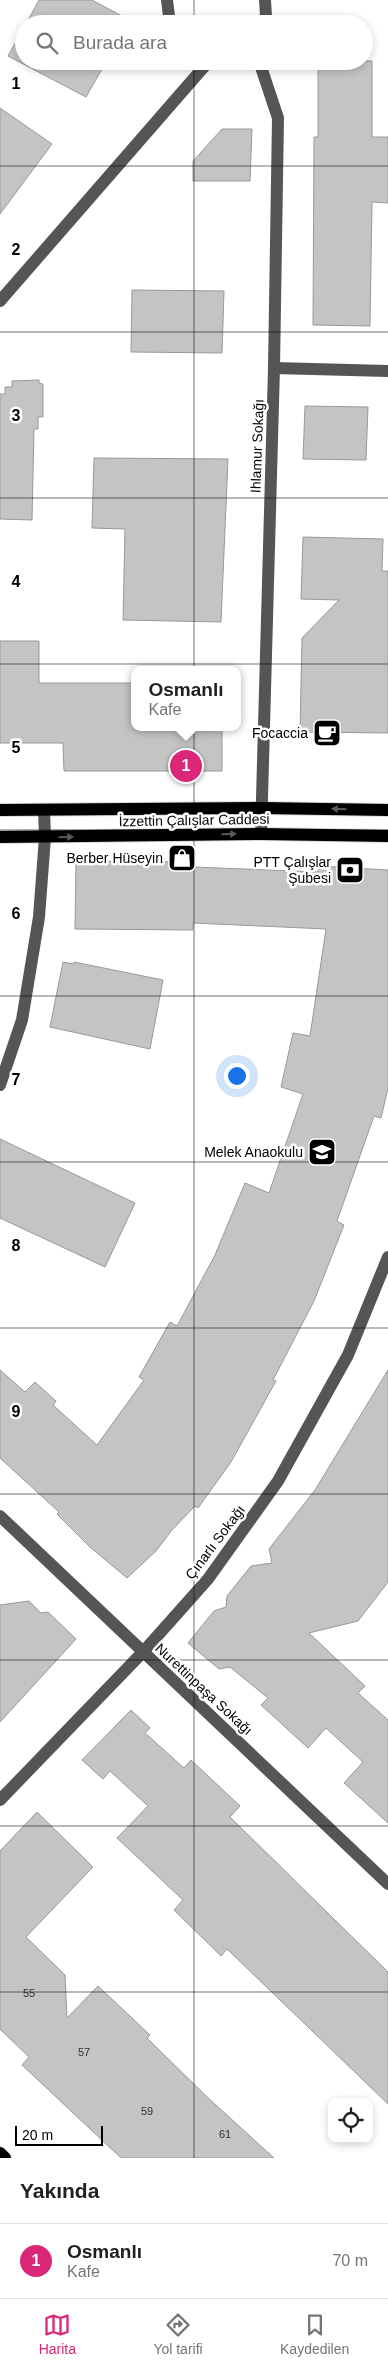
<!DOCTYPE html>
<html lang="tr">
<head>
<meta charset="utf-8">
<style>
	:root { --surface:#fff; --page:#f6f6f6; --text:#202124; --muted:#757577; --line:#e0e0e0; --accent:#db2777 }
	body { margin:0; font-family:Helvetica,sans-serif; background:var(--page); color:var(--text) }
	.controls { position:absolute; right:15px; bottom:15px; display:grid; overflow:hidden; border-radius:10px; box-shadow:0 2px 8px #0003 }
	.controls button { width:45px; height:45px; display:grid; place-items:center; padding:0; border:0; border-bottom:1px solid var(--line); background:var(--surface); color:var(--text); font:25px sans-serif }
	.scale { position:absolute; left:15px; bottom:12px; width:88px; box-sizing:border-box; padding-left:5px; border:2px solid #000; border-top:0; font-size:14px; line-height:18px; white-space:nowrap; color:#000; -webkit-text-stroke:4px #fff; paint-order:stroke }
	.you { position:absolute; left:236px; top:1075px; width:18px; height:18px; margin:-12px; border:4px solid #fff; border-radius:50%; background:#1a73e8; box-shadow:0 0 0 8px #1a73e833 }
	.badge { display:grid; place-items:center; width:32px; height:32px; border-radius:50%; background:var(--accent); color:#fff; font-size:16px; font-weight:700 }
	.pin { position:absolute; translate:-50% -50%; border:2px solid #fff; box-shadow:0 1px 5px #0006 }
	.popup { position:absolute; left:131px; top:666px; width:110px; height:65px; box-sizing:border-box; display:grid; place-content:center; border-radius:10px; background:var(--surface); filter:drop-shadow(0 1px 4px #0005); font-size:16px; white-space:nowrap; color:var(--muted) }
	.popup b { font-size:19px; color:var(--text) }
	.popup::after { content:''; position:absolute; left:50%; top:100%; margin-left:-10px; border:10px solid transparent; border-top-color:var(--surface) }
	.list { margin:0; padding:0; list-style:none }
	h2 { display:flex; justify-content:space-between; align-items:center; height:65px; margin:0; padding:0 20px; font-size:21px }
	h2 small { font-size:16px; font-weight:400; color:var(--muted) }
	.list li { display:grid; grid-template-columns:32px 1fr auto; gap:15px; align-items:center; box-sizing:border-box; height:75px; padding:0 20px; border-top:1px solid var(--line) }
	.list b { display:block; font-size:19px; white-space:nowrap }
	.list p { margin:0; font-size:16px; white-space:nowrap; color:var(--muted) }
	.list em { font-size:16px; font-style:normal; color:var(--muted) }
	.icon { flex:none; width:28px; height:28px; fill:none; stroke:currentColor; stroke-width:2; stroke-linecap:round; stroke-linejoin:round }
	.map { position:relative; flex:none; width:388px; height:2158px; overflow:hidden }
	.search { position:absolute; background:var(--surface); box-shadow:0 2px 8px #0003; left:15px; right:15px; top:15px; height:55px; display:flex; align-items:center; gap:12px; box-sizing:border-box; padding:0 18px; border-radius:28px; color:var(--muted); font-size:19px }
	.sheet { height:140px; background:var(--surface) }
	nav { display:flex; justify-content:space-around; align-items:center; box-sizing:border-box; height:70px; border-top:1px solid var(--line); background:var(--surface); font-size:14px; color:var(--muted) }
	nav a { display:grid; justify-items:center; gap:2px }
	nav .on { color:var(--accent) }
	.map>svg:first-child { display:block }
	.building { fill:#c4c4c4; stroke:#999 }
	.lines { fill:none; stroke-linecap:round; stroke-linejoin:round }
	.major-casing { stroke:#dbdbdb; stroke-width:14 }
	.minor { stroke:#555; stroke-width:12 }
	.major { stroke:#000; stroke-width:12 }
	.oneway { fill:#595959 }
	.grid { fill:none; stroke:#000; stroke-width:1; stroke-opacity:0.55 }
	.labels { text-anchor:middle; stroke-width:5; stroke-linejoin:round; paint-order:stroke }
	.number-label { font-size:11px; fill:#313131 }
	.street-label { font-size:14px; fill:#000; stroke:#fff }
	.poi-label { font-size:14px; fill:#000; stroke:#fff; text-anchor:end }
	.grid-label { font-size:16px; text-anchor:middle; font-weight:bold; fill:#000; stroke:#fff; stroke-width:5; stroke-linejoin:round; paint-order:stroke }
</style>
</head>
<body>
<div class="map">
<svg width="388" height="2158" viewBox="0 0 388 2158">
	<rect width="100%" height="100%" fill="#fff"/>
	<g class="building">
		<polygon points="39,0 92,0 137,24 26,24"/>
		<polygon points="24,27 24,61 106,62 86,97 8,56"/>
		<polygon points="318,61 372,61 372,137 388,137 388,203 372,202 370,326 313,325 314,137 318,137"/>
		<polygon points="0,108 52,144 0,214"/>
		<polygon points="222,129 252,129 250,181 193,181 193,161"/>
		<polygon points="132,290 224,291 222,353 131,352"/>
		<polygon points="39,380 39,383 43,384 43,417 38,417 38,429 34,429 32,520 0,519 0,394 5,394 5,387 12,387 12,381"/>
		<polygon points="305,406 368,407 366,460 303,459"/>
		<polygon points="94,458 228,459 221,622 123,620 125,529 92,528"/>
		<polygon points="303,537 383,539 382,571 388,571 388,733 300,732 302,638 339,600 301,599"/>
		<polygon points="0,641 39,641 39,683 135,683 135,727 222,727 222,771 64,771 63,743 0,743"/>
		<polygon points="76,861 194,862 194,867 318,872 318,866 388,870 388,1088 381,1118 374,1116 337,1221 344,1225 314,1301 273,1380 276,1381 231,1462 198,1508 195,1506 172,1530 156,1551 127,1578 90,1547 57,1514 59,1512 0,1458 0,1370 25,1392 35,1382 56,1401 53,1405 97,1445 144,1380 139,1377 170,1322 177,1326 215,1255 245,1183 269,1193 303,1094 281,1087 293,1033 310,1036 326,929 193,923 193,930 75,929"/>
		<polygon points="63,962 74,964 74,962 163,980 150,1049 50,1027"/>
		<polygon points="0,1139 135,1203 105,1267 0,1218"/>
		<polygon points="388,1370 388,1582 358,1621 309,1633 365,1686 358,1693 388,1720 388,1823 344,1783 363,1762 326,1728 308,1748 261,1705 268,1698 230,1667 219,1669 188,1643 214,1611 226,1607 227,1596 251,1566 272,1563 269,1549 315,1490"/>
		<polygon points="29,1601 41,1613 48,1612 76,1639 0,1722 0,1605"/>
		<polygon points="131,1710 150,1728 145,1733 184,1768 191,1760 240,1806 230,1817 388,1972 388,2104 227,1949 221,1956 174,1910 183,1900 117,1838 148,1806 110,1771 103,1779 82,1760"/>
		<polygon points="37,1812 93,1867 26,1937 65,1975 67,2018 98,1986 150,2035 147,2038 206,2096 274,2158 121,2158 22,2065 29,2057 0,2029 0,1851"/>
	</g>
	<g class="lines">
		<defs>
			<g id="major">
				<polyline points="0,810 262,808 388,810"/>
				<polyline points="0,837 261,834 388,836"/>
				<polyline points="0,2153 5,2158"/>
			</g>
		</defs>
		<use href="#major" class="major-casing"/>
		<g class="minor">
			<polyline points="167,0 170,24"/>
			<polyline points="263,24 266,16 265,0"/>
			<polyline points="259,61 278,118 274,368 261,834"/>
			<polyline points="0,301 209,61"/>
			<polyline points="274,368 388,371"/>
			<polyline points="0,1085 22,1020 39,917 45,837 44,810"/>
			<polyline points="0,1516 388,1884"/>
			<polyline points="0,1800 143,1652 208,1579 278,1481 348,1355 388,1257"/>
		</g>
		<use href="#major" class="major"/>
	</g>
	<defs><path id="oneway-solid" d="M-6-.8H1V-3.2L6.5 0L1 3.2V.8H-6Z" transform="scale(1.25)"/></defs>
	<g class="oneway">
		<use href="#oneway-solid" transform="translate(339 809) rotate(-179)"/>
		<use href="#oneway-solid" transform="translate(229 834) rotate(-1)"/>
		<use href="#oneway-solid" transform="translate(66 837) rotate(-1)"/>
	</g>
	<path class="grid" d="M194,0V24M194,61V2158M0,166H388M0,332H388M0,498H388M0,664H388M0,830H388M0,996H388M0,1162H388M0,1328H388M0,1494H388M0,1660H388M0,1826H388M0,1992H388"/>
	<defs>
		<symbol id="cafe-square" viewBox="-11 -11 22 22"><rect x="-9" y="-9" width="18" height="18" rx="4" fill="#000" stroke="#fff"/><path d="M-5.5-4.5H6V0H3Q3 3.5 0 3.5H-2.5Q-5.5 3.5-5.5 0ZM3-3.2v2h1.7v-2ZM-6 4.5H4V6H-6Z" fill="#fff"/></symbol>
		<symbol id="shop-square" viewBox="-11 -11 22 22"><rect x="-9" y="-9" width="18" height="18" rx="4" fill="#000" stroke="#fff"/><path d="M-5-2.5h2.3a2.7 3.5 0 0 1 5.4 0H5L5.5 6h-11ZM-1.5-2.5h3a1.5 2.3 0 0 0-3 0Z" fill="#fff"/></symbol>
		<symbol id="bank-square" viewBox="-11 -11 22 22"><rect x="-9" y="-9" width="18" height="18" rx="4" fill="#000" stroke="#fff"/><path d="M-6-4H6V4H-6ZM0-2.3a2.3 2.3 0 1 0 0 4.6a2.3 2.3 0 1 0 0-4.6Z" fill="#fff"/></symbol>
		<symbol id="school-square" viewBox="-11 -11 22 22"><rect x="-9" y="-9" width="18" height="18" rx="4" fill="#000" stroke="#fff"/><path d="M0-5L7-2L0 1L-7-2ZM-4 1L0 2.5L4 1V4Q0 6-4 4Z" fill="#fff"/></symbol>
	</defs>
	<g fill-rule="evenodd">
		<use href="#cafe-square" x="311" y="717" width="32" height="32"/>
		<use href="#shop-square" x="166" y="842" width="32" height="32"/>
		<use href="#bank-square" x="334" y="854" width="32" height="32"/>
		<use href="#school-square" x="306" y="1136" width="32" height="32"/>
	</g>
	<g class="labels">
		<g class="number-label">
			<text x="29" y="1997">55</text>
			<text x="84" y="2056">57</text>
			<text x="147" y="2115">59</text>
			<text x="225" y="2138">61</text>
		</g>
		<g class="street-label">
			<text transform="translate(257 446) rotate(-88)" y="5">Ihlamur Sokağı</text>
			<text transform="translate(194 820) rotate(-1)" y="5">İzzettin Çalışlar Caddesi</text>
			<text transform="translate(215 1542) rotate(-53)" y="5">Çınarlı Sokağı</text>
			<text transform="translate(204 1689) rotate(43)" y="5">Nurettinpaşa Sokağı</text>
		</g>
		<g class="poi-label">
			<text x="308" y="738">Focaccia</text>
			<text x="163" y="863">Berber Hüseyin</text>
			<text x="331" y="867">PTT Çalışlar<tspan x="331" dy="16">Şubesi</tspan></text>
			<text x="303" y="1157">Melek Anaokulu</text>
		</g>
	</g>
	<g class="grid-label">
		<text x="16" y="89">1</text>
		<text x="16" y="255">2</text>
		<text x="16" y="421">3</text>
		<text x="16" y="587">4</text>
		<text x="16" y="753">5</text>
		<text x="16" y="919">6</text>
		<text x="16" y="1085">7</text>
		<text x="16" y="1251">8</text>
		<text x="16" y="1417">9</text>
	</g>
</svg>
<div class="controls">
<button><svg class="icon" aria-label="locate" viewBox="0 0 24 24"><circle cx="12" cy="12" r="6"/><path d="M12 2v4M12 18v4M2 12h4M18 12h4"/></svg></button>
</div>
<div class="scale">20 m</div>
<div class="you"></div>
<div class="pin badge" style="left:186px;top:766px">1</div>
<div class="popup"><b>Osmanlı</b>Kafe</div>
<div class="search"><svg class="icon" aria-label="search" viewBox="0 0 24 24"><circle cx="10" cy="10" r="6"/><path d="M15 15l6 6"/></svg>Burada ara</div>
</div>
<section class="sheet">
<h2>Yakında<small></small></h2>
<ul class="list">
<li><span class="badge">1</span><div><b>Osmanlı</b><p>Kafe</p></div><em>70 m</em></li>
</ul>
</section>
<nav>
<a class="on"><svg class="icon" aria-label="map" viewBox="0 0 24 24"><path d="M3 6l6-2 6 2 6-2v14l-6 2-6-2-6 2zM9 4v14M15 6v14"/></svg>Harita</a>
<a><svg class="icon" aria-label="directions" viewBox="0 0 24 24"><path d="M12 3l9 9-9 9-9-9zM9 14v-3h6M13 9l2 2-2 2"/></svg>Yol tarifi</a>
<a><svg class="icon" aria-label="saved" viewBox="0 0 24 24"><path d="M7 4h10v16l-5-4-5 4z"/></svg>Kaydedilen</a>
</nav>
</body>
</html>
